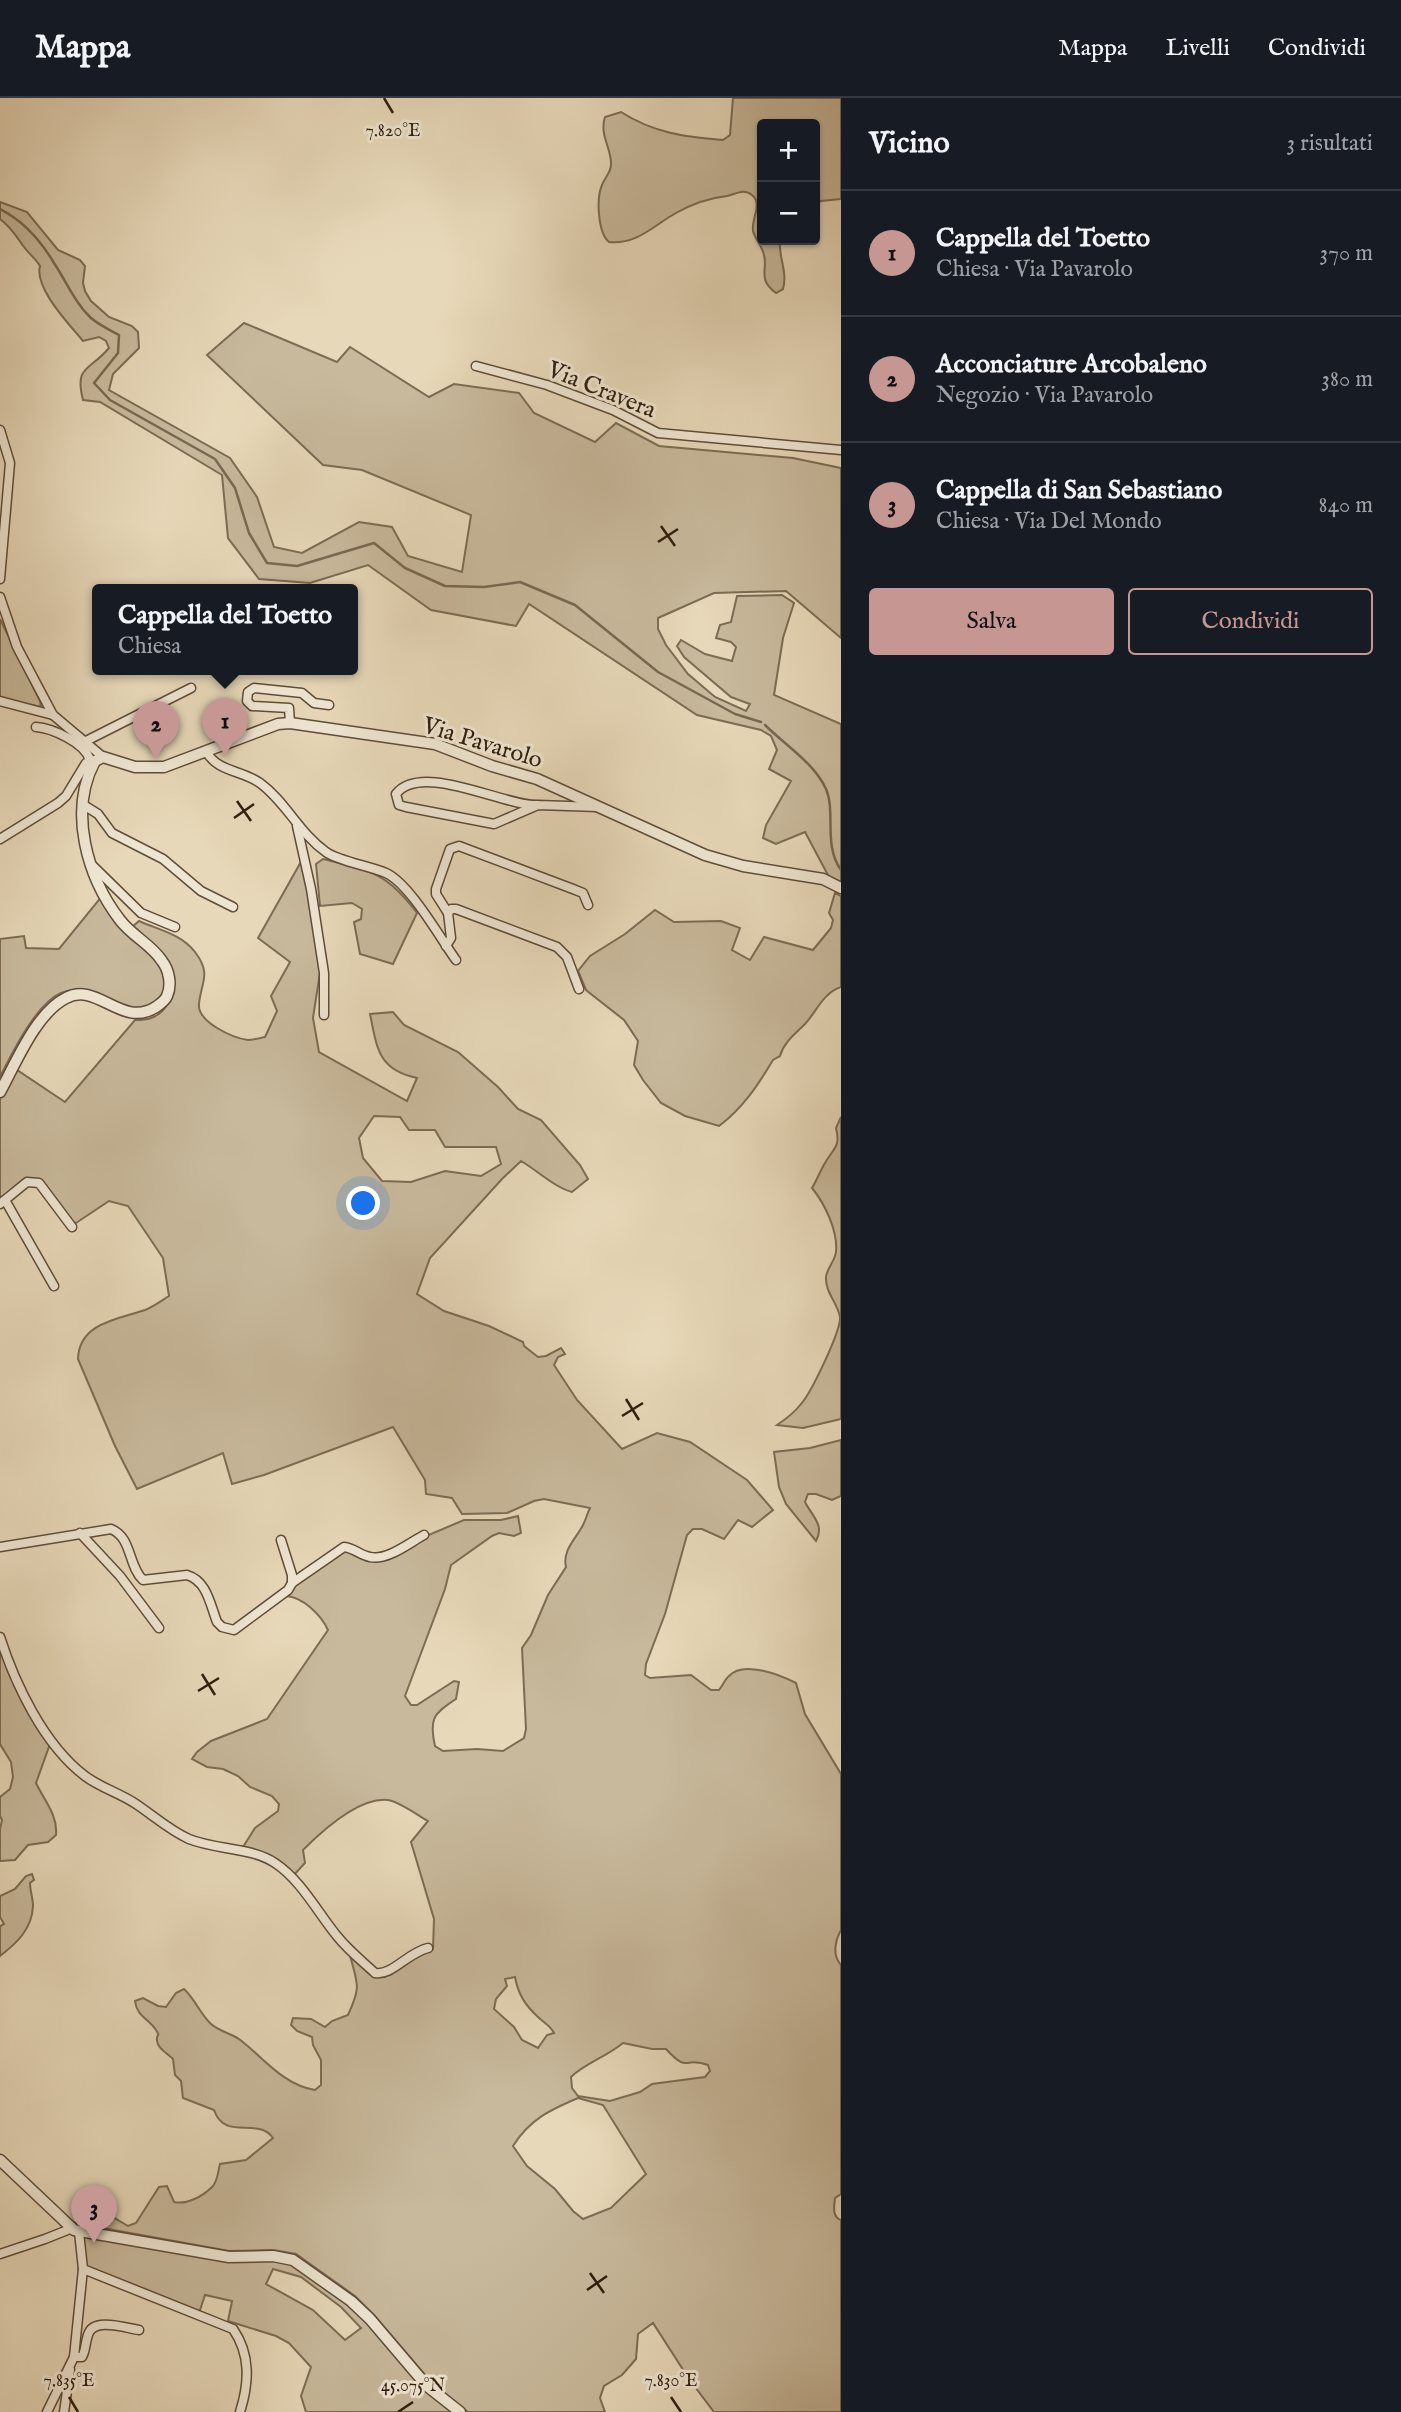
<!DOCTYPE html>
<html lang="it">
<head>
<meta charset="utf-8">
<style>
	:root { --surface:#171b24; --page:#242831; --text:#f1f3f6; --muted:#9ea1a6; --line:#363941; --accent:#c59692 }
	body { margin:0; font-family:"IM FELL English",serif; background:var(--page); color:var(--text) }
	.controls { position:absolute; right:21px; top:21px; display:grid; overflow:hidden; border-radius:7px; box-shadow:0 2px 5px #0004 }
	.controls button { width:63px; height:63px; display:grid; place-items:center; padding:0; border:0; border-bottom:2px solid var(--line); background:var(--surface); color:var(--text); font:35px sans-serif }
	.you { position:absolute; left:364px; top:1106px; width:24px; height:24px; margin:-18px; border:5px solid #fff; border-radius:50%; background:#1a73e8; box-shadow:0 0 0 10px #1a73e833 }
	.badge { display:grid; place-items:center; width:46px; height:46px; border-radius:50%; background:var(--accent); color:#111; font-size:23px; font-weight:700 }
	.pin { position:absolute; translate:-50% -58px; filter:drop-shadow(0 2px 4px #0008) }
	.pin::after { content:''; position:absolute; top:37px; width:24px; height:21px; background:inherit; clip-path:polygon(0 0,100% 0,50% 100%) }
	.popup { position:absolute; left:92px; top:486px; width:266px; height:91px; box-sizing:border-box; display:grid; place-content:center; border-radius:7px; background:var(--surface); filter:drop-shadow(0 2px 5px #0005); font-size:23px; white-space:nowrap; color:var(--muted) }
	.popup b { font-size:26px; color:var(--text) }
	.popup::after { content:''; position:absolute; left:50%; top:100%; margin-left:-14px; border:14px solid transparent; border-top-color:var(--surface) }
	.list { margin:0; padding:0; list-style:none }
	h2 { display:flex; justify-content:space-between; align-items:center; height:91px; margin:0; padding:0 28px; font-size:30px }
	h2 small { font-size:23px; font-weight:400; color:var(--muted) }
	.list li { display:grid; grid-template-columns:46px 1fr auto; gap:21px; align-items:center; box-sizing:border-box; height:126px; padding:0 28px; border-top:2px solid var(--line) }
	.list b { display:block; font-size:26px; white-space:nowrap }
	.list p { margin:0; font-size:23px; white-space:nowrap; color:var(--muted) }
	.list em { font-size:23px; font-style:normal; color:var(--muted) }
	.actions { display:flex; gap:14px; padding:21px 28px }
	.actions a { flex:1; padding:16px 0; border:2px solid var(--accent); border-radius:7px; text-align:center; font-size:24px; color:var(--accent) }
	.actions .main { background:var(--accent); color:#111 }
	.map { position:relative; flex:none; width:841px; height:2314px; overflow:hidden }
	header { display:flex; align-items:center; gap:42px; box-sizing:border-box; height:98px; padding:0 35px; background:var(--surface); border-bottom:2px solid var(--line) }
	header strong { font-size:33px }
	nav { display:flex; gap:38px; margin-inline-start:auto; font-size:24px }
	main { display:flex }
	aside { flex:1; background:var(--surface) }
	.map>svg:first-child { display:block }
	.green { fill:#c8b99c; stroke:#7c6c54; stroke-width:2; fill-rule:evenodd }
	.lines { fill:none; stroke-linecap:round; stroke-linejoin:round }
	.stream { stroke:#796851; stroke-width:2.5 }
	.minor-casing { stroke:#5e4d38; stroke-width:11 }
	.tertiary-casing { stroke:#5e4d38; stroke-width:13 }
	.minor { stroke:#efe6d2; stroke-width:8 }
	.tertiary { stroke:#efe6d2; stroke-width:10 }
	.ticks { fill:none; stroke:#301f0d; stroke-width:2.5 }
	.labels { text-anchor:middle; stroke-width:6; stroke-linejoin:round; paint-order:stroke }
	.street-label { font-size:24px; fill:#301f0d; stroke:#efe6d2 }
	.ticks-label { font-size:18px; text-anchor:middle; fill:#301f0d; stroke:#efe6d2; stroke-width:6; stroke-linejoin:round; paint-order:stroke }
</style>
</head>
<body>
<header>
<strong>Mappa</strong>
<nav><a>Mappa</a><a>Livelli</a><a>Condividi</a></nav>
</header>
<main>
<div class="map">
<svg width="841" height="2314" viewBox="0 0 841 2314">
	<rect width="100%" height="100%" fill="#e7d8b9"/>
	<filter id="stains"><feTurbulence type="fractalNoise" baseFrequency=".00286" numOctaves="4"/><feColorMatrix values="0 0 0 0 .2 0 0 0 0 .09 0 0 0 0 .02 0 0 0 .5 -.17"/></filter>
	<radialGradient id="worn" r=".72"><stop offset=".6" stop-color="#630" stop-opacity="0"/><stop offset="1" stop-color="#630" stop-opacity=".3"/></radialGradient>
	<g class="green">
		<path d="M733,0H841V101L821,103L815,107V26H762V142H780C778,159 788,173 783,191L776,195C757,181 768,172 764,157C762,148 755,141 753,133C751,121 763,106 752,97C744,90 736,96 727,98C709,100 692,106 676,115C654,127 637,147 609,144C598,135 596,101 602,87C604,81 611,74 611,67C612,51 599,37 605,19L621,14C654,35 685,39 723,42L730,37Z"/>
		<path d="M0,104L27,114L58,152L80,162L85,168L83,185L85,193L91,203L109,219L132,228L138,234L139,250L113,276L109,292L230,360L257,399L274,449L302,455L359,424L392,429L408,458L462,474L471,417L362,372L323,367L207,257L244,225L337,264L350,249L429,299L454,286L519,295L534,315L595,344L616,325L659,348L793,360L841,370V540L786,493L714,495L658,520V531L666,547L688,576L715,599L746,613L750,606L731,599L684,559L677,548L681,542L705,556L732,563L736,549L731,544L716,540L720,527L731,524L737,498L782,497L794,505L783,540L774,597L841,626V785L829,779L805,734L776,746L763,740L766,727L791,683L769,671L777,652L771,638L761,632L697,617L529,506L516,528L431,512L368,467L310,485L259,481L228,440L222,377L100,304L83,302C74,267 90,273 109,250L106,243L99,239L83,243C69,226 34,190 40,168C35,160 29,156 24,149C16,138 11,129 0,121Z"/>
		<polygon points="0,521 40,603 41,609 0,601"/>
		<path d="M323,761C371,773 386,774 417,815L393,866L360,856L354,824L361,821L362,811L352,805L320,808L316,766Z"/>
		<path d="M302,762L321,868L313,920L319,954L407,1003L417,980C378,972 377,950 370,916L393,914L404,927L458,954L498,989L518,1011L541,1022L580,1067L588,1081L572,1094C554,1089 538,1073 521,1063L502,1081L430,1160L417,1196L444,1213L489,1228L523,1244L524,1248L538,1259L546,1258L561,1250L565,1256L558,1259L554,1267L577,1302L622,1351L657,1335L690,1344L747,1382L773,1412L752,1429L738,1422L724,1441L702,1431H693L687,1437L665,1516L646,1566L645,1577L650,1580L691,1577L711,1592H719C723,1587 725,1581 729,1578C743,1562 780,1577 796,1585L805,1616L841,1676V1832C835,1843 832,1857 841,1867V2096L835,2100C834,2108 832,2119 841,2122V2314H714L689,2281L653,2225L638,2236L636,2261L622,2277L604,2288L600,2300L605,2314H468L431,2284L374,2217L355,2198L296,2156L274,2152L229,2153L75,2125L88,2111L106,2115L128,2128L136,2125L159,2089L167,2088L174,2104C187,2107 203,2098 212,2089C218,2083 218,2073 220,2066L246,2062L273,2040C258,2018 225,2044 214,2012L183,2000L181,1983L175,1977L173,1961C167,1955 158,1951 157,1943C156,1934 161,1940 156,1932C148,1920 137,1919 135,1903L143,1900L158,1908L166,1909L176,1895L184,1891C195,1901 199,1914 210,1925C218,1933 230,1935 239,1941C263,1959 283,1987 315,1992L321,1987V1962L313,1947L312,1939L297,1933L291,1927L293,1920L311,1921L325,1929L332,1923L348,1917C362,1887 357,1886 350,1857C373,1879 375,1889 403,1866C412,1859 423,1856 433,1851L434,1821L411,1744L428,1723C419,1718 398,1703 388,1702C359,1699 322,1733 303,1752L305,1765L293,1778L277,1761L243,1749L255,1730L278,1713L279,1706L272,1698L250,1689L238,1678L223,1671L207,1669L192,1661L197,1654L211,1643L267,1621L328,1532C321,1517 303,1499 286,1498L293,1487L343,1452L370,1462L464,1422H501L518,1418L521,1435L514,1438L499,1435L492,1438L451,1467L445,1491L405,1598L411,1607H417L454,1583L459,1584L456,1601C433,1616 429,1621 435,1648L443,1653L477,1651L503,1653L524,1640L526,1631L522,1550L531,1537L548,1497L566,1469C562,1452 576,1441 583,1427C586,1421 587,1416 590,1410L544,1401L534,1403L507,1415L462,1416L452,1400L426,1396L425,1382L393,1329L264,1377L232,1386L223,1355L137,1391L115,1348L78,1261C79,1225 118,1221 145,1212C153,1209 161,1203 169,1198L163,1160L128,1108L109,1103L73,1127L41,1083C20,1080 14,1089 0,1103V1001L17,972L65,1004L135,922C140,922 146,922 151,920C167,915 179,891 172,875C168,865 140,838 132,829L139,823C159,832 181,836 195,854C212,876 201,884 199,906C197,924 233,940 248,942C253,942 260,940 265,939L277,913L271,898L290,864L258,840ZM374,1018L400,1019L409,1032H435L445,1049H496L501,1066L481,1078L445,1073L411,1084L382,1083L363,1060L359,1040ZM515,1879C518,1896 525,1907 538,1919C544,1925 550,1927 554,1935L547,1937L538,1950L522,1942L514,1929L494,1911L496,1901L507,1888L505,1881ZM623,1945L652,1951H666C689,1976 683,1958 708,1967L710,1973L705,1979L652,1986L640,1994L610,2003L578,1998L572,1990L571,1979C584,1966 606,1959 623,1945ZM578,2000L603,2007L646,2076L611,2110L583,2121L573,2113L555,2091L527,2068L513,2048C530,2021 550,2012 578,2000Z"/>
		<path d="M835,795L841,798V889C823,895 817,913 805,926C795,936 784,944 780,958L773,962C758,987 743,1010 719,1028L685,1018L661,1005L643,982L634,967L638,943L624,922L586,892L578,873L590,858L625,836L655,812L674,824L721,823L740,830L732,852L750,862L764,839L813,852L831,830L833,822L829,815Z"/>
		<path d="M102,798L159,862C175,894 165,902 136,914L78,894L77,891C72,892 66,893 61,895C36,906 12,955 0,979V841L24,838L26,850L59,851Z"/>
		<path d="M841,1019V1321L803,1330L777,1327C786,1321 794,1315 801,1306C811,1295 841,1233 840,1219C838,1206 825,1194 826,1179C827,1170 835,1163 836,1154C838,1133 825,1106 812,1090C817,1082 820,1073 825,1065C833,1050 841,1050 836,1030Z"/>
		<path d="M841,1342V1398L832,1402L816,1396H808L805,1404C812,1418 825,1427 816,1443L786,1406L779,1389L774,1354L810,1350Z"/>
		<path d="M0,1541L51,1643L36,1685C44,1702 58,1717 56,1737L48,1744L28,1747L15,1762L0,1763V1731L2,1722L0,1718V1699L10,1691L13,1679L11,1664L0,1646Z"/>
		<path d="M32,1776L34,1782L30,1785C30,1793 33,1800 33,1808C32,1831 17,1845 0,1858V1828L4,1826L0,1819V1798L15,1791L26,1778Z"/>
		<path d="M81,2136L293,2163L351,2204L424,2292L453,2314H306L301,2298L311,2269L289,2245L276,2238L228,2223L232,2203L205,2197L199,2215L85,2171ZM273,2171L301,2179L341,2209L361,2230L345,2242L313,2212L266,2186Z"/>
	</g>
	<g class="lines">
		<g class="stream">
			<path d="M0,111C22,122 41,143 54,165C66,183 75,205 91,220C99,227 110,232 119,237L118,255L94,285L110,302L215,361L235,390L249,435L267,465L297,468L374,445L405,470L445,488L484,489L520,484L575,507L658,574L735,616L761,624"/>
			<path d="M765,627C785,647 814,665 826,691C836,714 823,747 841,772"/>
		</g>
		<defs>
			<g id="minor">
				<polyline points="476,268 547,287 613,312 658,335 841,352"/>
				<polyline points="0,332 10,365 0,481"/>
				<polyline points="0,499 17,549 53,617 103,659"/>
				<polyline points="0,603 53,617"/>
				<polyline points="290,625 289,610 252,608 247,603 248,594 254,590 302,595 314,605 329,607"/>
				<path d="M36,629C52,630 85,645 90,662"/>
				<polyline points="86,643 191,590"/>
				<path d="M206,653C217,674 242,672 260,685C286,704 299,735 326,754C338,763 370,768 386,775C410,786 440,840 456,862"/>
				<polyline points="82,706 98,716 112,735 163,761 201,793 233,809"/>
				<path d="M538,707C505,709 422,663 396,696L399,707L406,709L494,726L538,707L598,709"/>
				<polyline points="297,728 311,791 324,875 324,917"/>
				<polyline points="0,741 58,705 66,698 86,665 95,663"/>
				<polyline points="92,767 141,815 175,829"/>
				<polyline points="448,815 436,796 436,791 450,751 459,748 573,791 583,795 588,807"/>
				<polyline points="446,848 451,840 448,815 451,811 456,811 557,849 567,859 579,891"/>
				<polyline points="5,1102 54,1188"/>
				<polyline points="0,1106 27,1084 39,1085 72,1129"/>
				<polyline points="80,1435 120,1478 159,1530"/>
				<polyline points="281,1442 292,1477 292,1485"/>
				<path d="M0,1449L111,1431C132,1439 128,1468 143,1482L187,1477C207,1483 210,1506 217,1524L222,1529L234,1532L288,1492L292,1485L344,1449C354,1450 360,1457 370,1459C387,1463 409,1445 424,1437"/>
				<path d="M0,1539C15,1586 44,1647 85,1678C101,1690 120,1695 136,1706C154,1718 169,1732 189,1741C216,1752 251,1749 275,1765C301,1782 318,1815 337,1838C348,1852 362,1863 375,1875C392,1878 407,1855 428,1850"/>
				<polyline points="0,2156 45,2141 70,2131"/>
				<path d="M83,2171L233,2231C251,2257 249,2285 240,2314"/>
				<path d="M74,2259H82C86,2252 85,2245 88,2237C93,2219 125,2230 139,2232"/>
				<polyline points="47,2314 74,2259 83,2171 79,2134"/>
				<polyline points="64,2314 70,2272"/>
			</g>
			<g id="tertiary">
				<path d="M0,994C16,965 36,915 66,900C97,883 122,931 156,909C160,906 165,903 167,898C172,887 169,872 162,863C152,847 132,838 120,822C87,779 68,713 95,663L103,659L135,669H164L278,626L290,625L435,646L492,668L537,681L705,757L743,768L823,781L841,790"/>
				<polyline points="0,2062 74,2132 229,2159 273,2158 293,2162 351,2203 370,2221 427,2288 460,2314"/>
			</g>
		</defs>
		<use href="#minor" class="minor-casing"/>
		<use href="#tertiary" class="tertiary-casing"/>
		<use href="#minor" class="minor"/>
		<use href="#tertiary" class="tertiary"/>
	</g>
	<path class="ticks" d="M384,0L393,15M661,428L675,448M658,444L678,431M237,703L251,723M234,720L254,706M626,1301L639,1322M622,1318L643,1305M202,1576L215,1597M198,1593L219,1580M590,2175L604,2195M587,2192L607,2178M69,2299L78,2314M671,2299L681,2314M398,2314L413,2304"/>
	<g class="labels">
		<g class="street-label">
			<text transform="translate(602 291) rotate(22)" y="8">Via Cravera</text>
			<text transform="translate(483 644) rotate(17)" y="8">Via Pavarolo</text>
		</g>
	</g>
	<g class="ticks-label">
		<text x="393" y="38">7.820°E</text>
		<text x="69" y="2288">7.835°E</text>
		<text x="671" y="2288">7.830°E</text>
		<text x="413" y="2293">45.075°N</text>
	</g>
	<rect width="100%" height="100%" filter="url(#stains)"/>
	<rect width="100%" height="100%" fill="url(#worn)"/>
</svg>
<div class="controls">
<button>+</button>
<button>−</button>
</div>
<div class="you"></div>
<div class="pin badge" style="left:225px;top:658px">1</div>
<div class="popup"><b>Cappella del Toetto</b>Chiesa</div>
<div class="pin badge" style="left:156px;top:661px">2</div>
<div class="pin badge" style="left:94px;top:2145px">3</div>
</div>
<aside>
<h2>Vicino<small>3 risultati</small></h2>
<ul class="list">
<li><span class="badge">1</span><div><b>Cappella del Toetto</b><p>Chiesa · Via Pavarolo</p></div><em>370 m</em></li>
<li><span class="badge">2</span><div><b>Acconciature Arcobaleno</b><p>Negozio · Via Pavarolo</p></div><em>380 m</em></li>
<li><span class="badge">3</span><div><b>Cappella di San Sebastiano</b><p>Chiesa · Via Del Mondo</p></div><em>840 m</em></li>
</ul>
<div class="actions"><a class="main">Salva</a><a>Condividi</a></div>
</aside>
</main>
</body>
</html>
